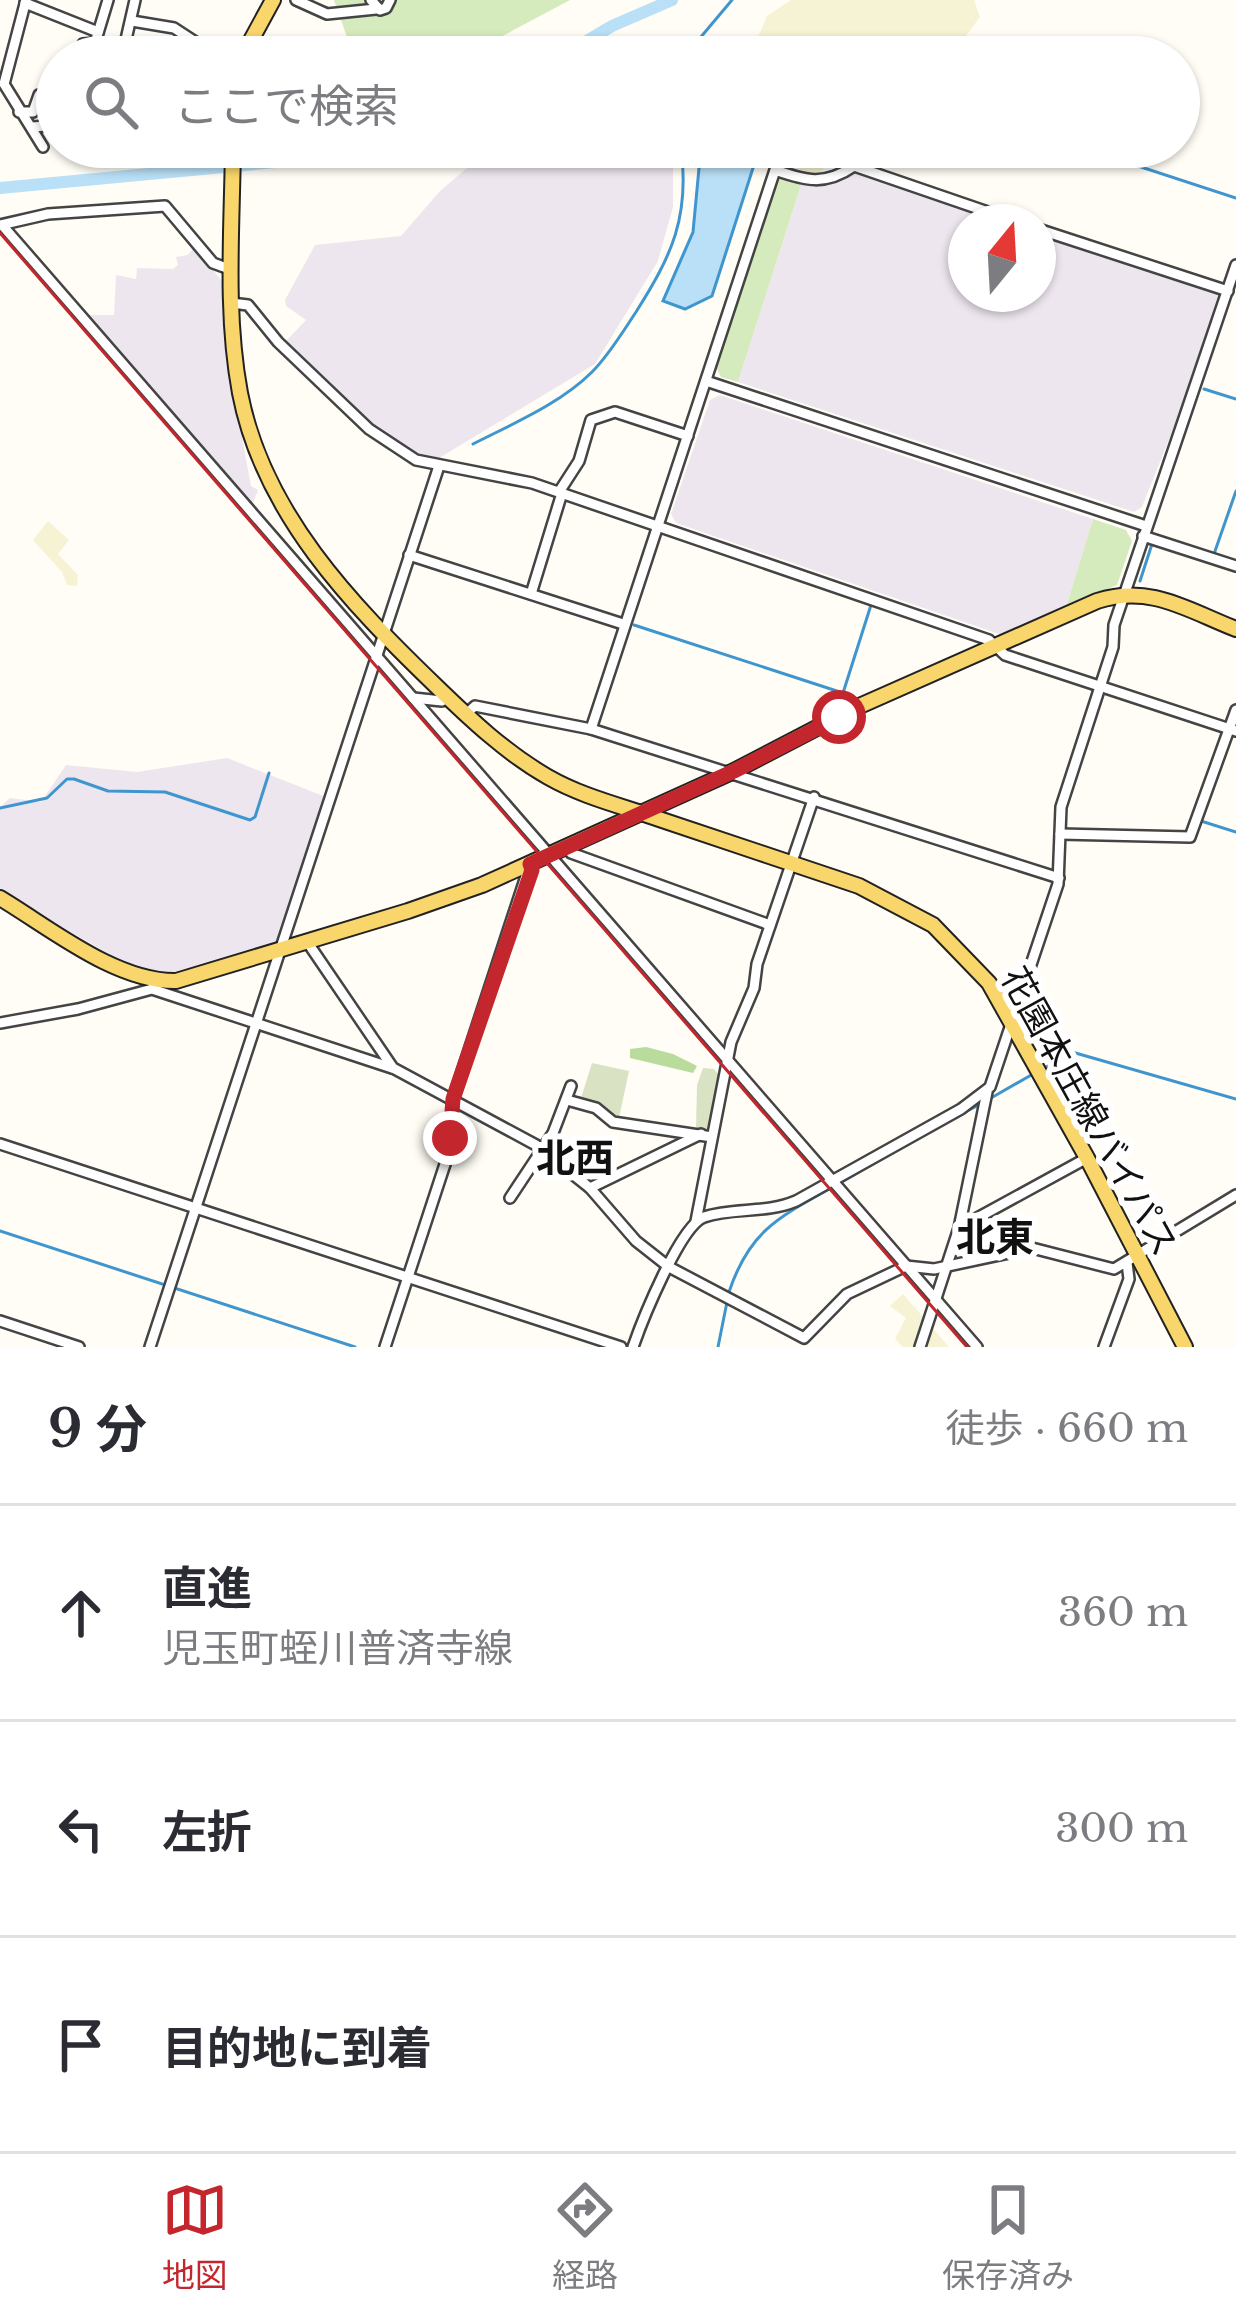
<!DOCTYPE html>
<html lang="ja">
<head>
<meta charset="utf-8">
<style>
	:root { --surface:#fff; --page:#f2f2f3; --text:#2b2b33; --muted:#7c7c81; --line:#e1e1e2; --accent:#c4262e }
	body { margin:0; font-family:"Libre Baskerville","Noto Sans JP",serif; background:var(--page); color:var(--text) }
	.compass { position:absolute; left:948px; top:204px; width:108px; height:108px; border-radius:50%; background:var(--surface); box-shadow:0 3px 9px #0004; rotate:18deg }
	.stop { position:absolute; width:36px; height:36px; margin:-27px; border:9px solid #c4262e; border-radius:50%; background:#fff }
	.stop.end { background:#c4262e; border-color:#fff; box-shadow:0 3px 12px #0008 }
	.list { margin:0; padding:0; list-style:none }
	h2 { display:flex; justify-content:space-between; align-items:center; height:156px; margin:0; padding:0 48px; font-size:51px }
	h2 small { font-size:39px; font-weight:400; color:var(--muted) }
	.list li { display:grid; grid-template-columns:78px 1fr auto; gap:36px; align-items:center; box-sizing:border-box; height:216px; padding:0 48px; border-top:3px solid var(--line) }
	.list b { display:block; font-size:45px; white-space:nowrap }
	.list p { margin:0; font-size:39px; white-space:nowrap; color:var(--muted) }
	.list em { font-size:39px; font-style:normal; color:var(--muted) }
	.icon { flex:none; width:66px; height:66px; fill:none; stroke:currentColor; stroke-width:2; stroke-linecap:round; stroke-linejoin:round }
	.map { position:relative; flex:none; width:1236px; height:1347px; overflow:hidden }
	.search { position:absolute; background:var(--surface); box-shadow:0 3px 9px #0004; left:36px; right:36px; top:36px; height:132px; display:flex; align-items:center; gap:30px; box-sizing:border-box; padding:0 42px; border-radius:66px; color:var(--muted); font-size:45px }
	.sheet { height:804px; background:var(--surface) }
	nav { display:flex; justify-content:space-around; align-items:center; box-sizing:border-box; height:168px; border-top:3px solid var(--line); background:var(--surface); font-size:33px; color:var(--muted) }
	nav a { display:grid; justify-items:center; gap:6px }
	nav .on { color:var(--accent) }
	.map>svg:first-child { display:block }
	.industrial { fill:#eee6ef }
	.farmland { fill:#f6f3d4 }
	.green { fill:#d5ebbd }
	.forest { fill:#b9dc9c }
	.cemetery { fill:#d9e3c4 }
	.water { fill:#b9e0f7; stroke:#3f96cf; stroke-width:3 }
	.lines { fill:none; stroke-linecap:round; stroke-linejoin:round }
	.stream { stroke:#3f96cf; stroke-width:3 }
	.river { stroke:#b9e0f7; stroke-width:12 }
	.minor-casing { stroke:#444; stroke-width:14 }
	.major-casing { stroke:#222; stroke-width:18 }
	.minor { stroke:#fff; stroke-width:9 }
	.major { stroke:#f9d66b; stroke-width:14 }
	.rail { stroke:#c4262e; stroke-width:3 }
	.route { stroke:#c4262e; stroke-width:15 }
	.labels { text-anchor:middle; stroke-width:12; stroke-linejoin:round; paint-order:stroke }
	.street-label { font-size:36px; fill:#111; stroke:#fff }
	.neighbourhood-label { font-size:39px; font-weight:bold; fill:#111; stroke:#fff }
</style>
</head>
<body>
<div class="map">
<svg width="1236" height="1347" viewBox="0 0 1236 1347">
	<rect width="100%" height="100%" fill="#fffdf5"/>
	<g class="industrial">
		<polygon points="492,147 673,147 673,207 658,261 595,364 436,460 421,457 390,441 285,342 306,320 286,306 285,300 315,245 401,236 440,191"/>
		<polygon points="855,172 1006,222 966,222 966,294 1038,294 1038,232 1218,292 1221,295 1191,384 1142,507 1134,512 738,382 801,185 828,186"/>
		<polygon points="194,247 223,282 229,367 251,486 258,490 251,508 84,315 114,315 116,275 136,279 137,268 173,269 178,265 176,257 188,255"/>
		<polygon points="720,395 1093,519 1066,607 1002,635 676,523 671,514 710,400"/>
		<polygon points="227,758 326,797 278,944 162,975 141,971 115,958 0,890 0,807 10,798 41,802 66,765 137,772"/>
	</g>
	<g class="farmland">
		<polygon points="791,0 974,0 980,17 950,57 742,57 757,39 767,16"/>
		<polygon points="740,147 845,147 822,162 824,172 817,174 800,171"/>
		<polygon points="48,521 69,540 58,554 78,575 77,586 67,585 62,572 33,540"/>
		<polygon points="903,1294 949,1347 903,1347 895,1339 906,1318 890,1306"/>
	</g>
	<g class="green">
		<polygon points="334,0 570,0 463,57 354,57"/>
		<polygon points="780,176 801,185 738,382 721,377 716,367"/>
		<polygon points="1093,519 1126,530 1132,541 1117,585 1066,607"/>
	</g>
	<polygon class="forest" points="646,1047 673,1054 697,1066 693,1073 630,1058 630,1049"/>
	<g class="cemetery">
		<polygon points="592,1063 629,1071 619,1118 580,1101"/>
		<polygon points="703,1068 714,1069 723,1080 712,1131 696,1128 697,1085"/>
	</g>
	<polygon class="water" points="701,147 754,165 712,296 685,309 663,301 693,232"/>
	<g class="lines">
		<g class="stream">
			<polyline points="684,57 732,0"/>
			<polyline points="736,147 801,173"/>
			<polyline points="1080,147 1236,198"/>
			<polyline points="823,174 839,169 865,147"/>
			<polyline points="1204,389 1236,399"/>
			<path d="M473,444C512,424 560,404 592,372C609,355 622,333 636,312C672,255 690,217 681,147"/>
			<polyline points="1155,535 1171,540"/>
			<polyline points="1214,554 1236,491"/>
			<polyline points="1140,581 1152,544"/>
			<polyline points="634,625 843,693 871,605"/>
			<polyline points="0,808 47,798 67,779 74,779 108,791 165,792 250,820 255,817 269,773"/>
			<polyline points="1201,821 1236,832"/>
			<polyline points="1046,1067 1072,1052 1236,1099"/>
			<polyline points="991,1098 1033,1074"/>
			<polyline points="965,1112 983,1103"/>
			<polyline points="840,1183 909,1143"/>
			<polyline points="0,1231 355,1347"/>
			<path d="M729,1292C749,1232 777,1218 831,1188"/>
			<polyline points="718,1347 727,1302"/>
		</g>
		<g class="river">
			<polyline points="560,57 612,26 672,0"/>
			<polyline points="0,188 318,158 374,147"/>
		</g>
		<defs>
			<g id="minor">
				<polyline points="26,0 4,84 43,147"/>
				<polyline points="108,0 95,43 116,57"/>
				<polyline points="296,0 327,14 376,9"/>
				<polyline points="371,0 380,10 386,8 390,0"/>
				<polyline points="25,3 98,32"/>
				<polyline points="132,21 174,28 197,43"/>
				<polyline points="78,57 83,44 95,43"/>
				<polyline points="122,57 135,0"/>
				<polyline points="19,112 33,112 39,95 57,92"/>
				<polyline points="33,127 57,125"/>
				<polyline points="0,225 48,214 165,206 213,263 232,270"/>
				<polyline points="2,225 977,1347"/>
				<polyline points="1038,229 1228,291"/>
				<polyline points="231,303 248,305 278,342 369,429 416,460 532,483 989,640 1005,655 1236,731"/>
				<polyline points="706,381 1146,526"/>
				<polyline points="559,492 579,461 591,420 615,412 688,436"/>
				<polyline points="1143,536 1236,566"/>
				<polyline points="409,555 623,624"/>
				<polyline points="531,594 562,493"/>
				<polyline points="413,698 442,701 447,696"/>
				<polyline points="466,714 475,706 591,729 1059,878"/>
				<path d="M591,729L775,170C806,181 825,186 854,166L1017,222"/>
				<polyline points="1060,834 1190,837 1236,710"/>
				<polyline points="567,847 571,853 770,925"/>
				<polyline points="308,943 393,1068 536,1145 590,1188 636,1241 669,1267 804,1338 847,1294 906,1266 934,1269 1032,1248 1114,1269 1236,1195"/>
				<polyline points="0,1023 78,1009 152,989 392,1068"/>
				<polyline points="567,1100 596,1108 613,1122 712,1137"/>
				<polyline points="0,1144 621,1347"/>
				<polyline points="590,1188 701,1134"/>
				<polyline points="510,1198 553,1133 571,1086"/>
				<polyline points="696,1221 731,1042 754,988 757,964 814,797"/>
				<polyline points="959,1228 1087,1158"/>
				<polyline points="0,1321 79,1347"/>
				<polyline points="150,1347 439,466"/>
				<polyline points="385,1347 448,1155 453,1099 530,864"/>
				<path d="M633,1347C642,1321 680,1226 704,1217C734,1207 765,1214 796,1201L961,1109L990,1087L1058,884L1061,807L1113,647L1114,625L1236,265"/>
				<polyline points="920,1347 959,1228 987,1092"/>
				<polyline points="1104,1347 1129,1279 1127,1263"/>
			</g>
			<g id="major">
				<polyline points="242,57 273,0"/>
				<path d="M233,147C232,229 225,313 240,393C263,513 351,604 435,685C470,719 506,753 548,777C583,797 622,806 659,819C726,841 792,864 859,886L933,925L989,983L1087,1158L1185,1347"/>
				<path d="M0,898C50,928 116,982 176,981L408,911L482,885L734,771L855,708L1097,601C1151,584 1187,610 1236,629"/>
			</g>
		</defs>
		<use href="#minor" class="minor-casing"/>
		<use href="#major" class="major-casing"/>
		<use href="#minor" class="minor"/>
		<use href="#major" class="major"/>
		<polyline class="rail" points="0,233 967,1347"/>
	</g>
	<g class="lines">
		<polyline class="route" points="450,1138 453,1099 532,870 530,864 734,771 839,717"/>
	</g>
	<g class="labels">
		<g class="street-label">
			<text transform="translate(1090 1111) rotate(61)" y="13">花園本庄線バイパス</text>
		</g>
		<g class="neighbourhood-label">
			<text x="575" y="1172">北西</text>
			<text x="995" y="1251">北東</text>
		</g>
	</g>
</svg>
<svg class="compass" viewBox="-18 -18 36 36"><path d="M0-13l5 13h-10z" fill="#e53935"/><path d="M0 13l5-13h-10z" fill="#7c7c81"/></svg>
<div class="stop" style="left:839px;top:717px"></div>
<div class="stop end" style="left:450px;top:1138px"></div>
<div class="search"><svg class="icon" aria-label="search" viewBox="0 0 24 24"><circle cx="10" cy="10" r="6"/><path d="M15 15l6 6"/></svg>ここで検索</div>
</div>
<section class="sheet">
<h2>9 分<small>徒歩 · 660 m</small></h2>
<ul class="list">
<li><svg class="icon" aria-label="ahead" viewBox="0 0 24 24"><path d="M12 20V5M6 11l6-6 6 6"/></svg><div><b>直進</b><p>児玉町蛭川普済寺線</p></div><em>360 m</em></li>
<li><svg class="icon" aria-label="left" viewBox="0 0 24 24"><path d="M17 20v-9H6M10 6l-5 5 5 5"/></svg><div><b>左折</b></div><em>300 m</em></li>
<li><svg class="icon" aria-label="arrive" viewBox="0 0 24 24"><path d="M6 21V4h12l-3 4 3 4H6"/></svg><div><b>目的地に到着</b></div></li>
</ul>
</section>
<nav>
<a class="on"><svg class="icon" aria-label="map" viewBox="0 0 24 24"><path d="M3 6l6-2 6 2 6-2v14l-6 2-6-2-6 2zM9 4v14M15 6v14"/></svg>地図</a>
<a><svg class="icon" aria-label="directions" viewBox="0 0 24 24"><path d="M12 3l9 9-9 9-9-9zM9 14v-3h6M13 9l2 2-2 2"/></svg>経路</a>
<a><svg class="icon" aria-label="saved" viewBox="0 0 24 24"><path d="M7 4h10v16l-5-4-5 4z"/></svg>保存済み</a>
</nav>
</body>
</html>
